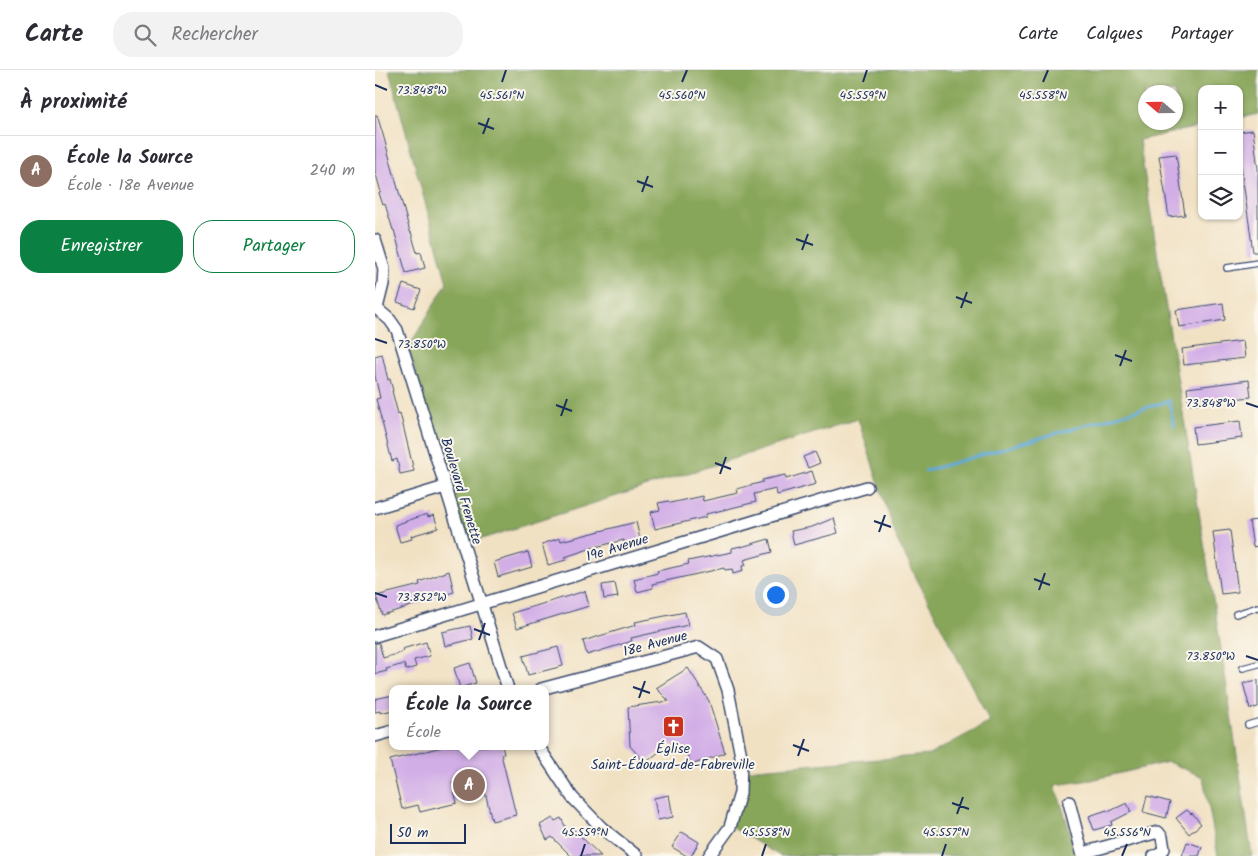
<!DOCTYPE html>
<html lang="fr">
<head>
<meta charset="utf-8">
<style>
	:root { --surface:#fff; --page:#f2f2f3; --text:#2b2b33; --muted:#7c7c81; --line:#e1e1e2; --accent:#0b8043 }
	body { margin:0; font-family:Kalam,sans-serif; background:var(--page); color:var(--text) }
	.controls { position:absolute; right:15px; top:15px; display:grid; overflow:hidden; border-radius:10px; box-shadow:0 1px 4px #0004 }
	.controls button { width:45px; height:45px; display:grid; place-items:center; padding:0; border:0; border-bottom:1px solid var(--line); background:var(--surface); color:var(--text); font:25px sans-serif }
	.compass { position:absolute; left:763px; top:15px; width:45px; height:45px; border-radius:50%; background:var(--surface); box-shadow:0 1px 4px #0004; rotate:290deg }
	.scale { position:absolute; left:15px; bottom:12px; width:76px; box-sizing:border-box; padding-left:5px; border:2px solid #1b2f5e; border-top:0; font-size:14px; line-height:18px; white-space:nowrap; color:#1b2f5e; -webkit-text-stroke:4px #fbf7ec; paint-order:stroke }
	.you { position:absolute; left:400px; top:524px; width:18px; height:18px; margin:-12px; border:4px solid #fff; border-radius:50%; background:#1a73e8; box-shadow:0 0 0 8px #1a73e833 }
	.badge { display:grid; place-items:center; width:32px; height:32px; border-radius:50%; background:var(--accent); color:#fff; font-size:16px; font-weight:700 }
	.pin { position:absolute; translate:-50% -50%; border:2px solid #fff; box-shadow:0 1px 5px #0006 }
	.popup { position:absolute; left:14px; top:615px; width:160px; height:65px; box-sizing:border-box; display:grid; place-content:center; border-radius:10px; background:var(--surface); filter:drop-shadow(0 1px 4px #0005); font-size:16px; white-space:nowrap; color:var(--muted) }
	.popup b { font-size:19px; color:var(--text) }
	.popup::after { content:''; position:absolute; left:50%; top:100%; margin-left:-10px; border:10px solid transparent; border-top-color:var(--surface) }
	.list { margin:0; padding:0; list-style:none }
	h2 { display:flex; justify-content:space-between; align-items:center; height:65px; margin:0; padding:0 20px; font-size:21px }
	h2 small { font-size:16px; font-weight:400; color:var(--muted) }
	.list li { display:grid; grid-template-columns:32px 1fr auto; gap:15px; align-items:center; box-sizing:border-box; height:70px; padding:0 20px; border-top:1px solid var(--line) }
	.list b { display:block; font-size:19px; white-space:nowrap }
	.list p { margin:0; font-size:16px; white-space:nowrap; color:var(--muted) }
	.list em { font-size:16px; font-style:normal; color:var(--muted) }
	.actions { display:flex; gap:10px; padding:15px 20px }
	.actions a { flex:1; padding:11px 0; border:1px solid var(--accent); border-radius:20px; text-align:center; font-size:18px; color:var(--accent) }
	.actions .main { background:var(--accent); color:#fff }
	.icon { flex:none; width:28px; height:28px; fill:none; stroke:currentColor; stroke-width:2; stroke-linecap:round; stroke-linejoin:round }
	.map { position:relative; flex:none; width:883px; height:786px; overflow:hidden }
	header { display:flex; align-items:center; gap:30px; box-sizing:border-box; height:70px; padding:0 25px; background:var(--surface); border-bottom:1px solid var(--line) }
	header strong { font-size:24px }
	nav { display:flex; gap:28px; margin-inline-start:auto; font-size:18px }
	.search { width:350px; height:45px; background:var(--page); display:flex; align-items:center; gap:12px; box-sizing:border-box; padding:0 18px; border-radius:20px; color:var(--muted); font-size:19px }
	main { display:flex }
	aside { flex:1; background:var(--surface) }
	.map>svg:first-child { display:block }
	.forest { fill:#88a65a; stroke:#526a5c; fill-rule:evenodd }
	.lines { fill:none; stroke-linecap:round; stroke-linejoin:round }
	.stream { stroke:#5ca7d4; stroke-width:3 }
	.building { fill:#d2aee7 }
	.service-casing { stroke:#3b4a6d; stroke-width:8 }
	.minor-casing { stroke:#3b4a6d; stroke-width:14 }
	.service { stroke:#fff; stroke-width:5.5 }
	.minor { stroke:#fff; stroke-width:11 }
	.ticks { fill:none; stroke:#1b2f5e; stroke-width:2 }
	.labels { text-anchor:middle; stroke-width:4; stroke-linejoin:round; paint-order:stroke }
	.street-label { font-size:14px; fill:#1b2f5e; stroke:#fbf7ec }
	.poi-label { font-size:14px; fill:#1b2f5e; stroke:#fbf7ec }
	.ticks-label { font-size:12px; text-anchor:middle; fill:#1b2f5e; stroke:#fbf7ec; stroke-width:4; stroke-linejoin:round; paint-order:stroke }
</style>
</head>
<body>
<header>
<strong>Carte</strong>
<div class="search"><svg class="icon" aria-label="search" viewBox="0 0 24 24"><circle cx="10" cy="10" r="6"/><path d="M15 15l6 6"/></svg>Rechercher</div>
<nav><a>Carte</a><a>Calques</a><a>Partager</a></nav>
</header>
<main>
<aside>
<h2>À proximité<small></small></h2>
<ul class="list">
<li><span class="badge" style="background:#8d6e63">A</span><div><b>École la Source</b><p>École · 18e Avenue</p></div><em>240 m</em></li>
</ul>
<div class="actions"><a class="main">Enregistrer</a><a>Partager</a></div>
</aside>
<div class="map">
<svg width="883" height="786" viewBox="0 0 883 786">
	<rect width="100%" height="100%" fill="#fbf7ec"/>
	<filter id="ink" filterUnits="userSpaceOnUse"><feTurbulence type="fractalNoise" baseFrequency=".02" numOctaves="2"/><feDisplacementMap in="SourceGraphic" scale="10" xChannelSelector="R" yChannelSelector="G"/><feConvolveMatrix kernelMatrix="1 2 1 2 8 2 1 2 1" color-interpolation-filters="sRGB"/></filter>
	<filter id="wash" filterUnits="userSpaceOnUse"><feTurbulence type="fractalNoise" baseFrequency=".0096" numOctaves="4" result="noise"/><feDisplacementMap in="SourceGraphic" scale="20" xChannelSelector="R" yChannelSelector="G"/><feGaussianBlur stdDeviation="1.12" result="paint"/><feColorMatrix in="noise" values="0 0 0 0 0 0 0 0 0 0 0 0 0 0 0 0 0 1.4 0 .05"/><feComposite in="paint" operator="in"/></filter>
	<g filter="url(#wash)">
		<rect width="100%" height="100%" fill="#f1e1c3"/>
		<path class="forest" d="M14,0H883V44L864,48V19H827V56L764,70L847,585L877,786H843L828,707L793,692L716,710L680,715L703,786H405L348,752L361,726L370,700L554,685L615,652L522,470L483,349L91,474L33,278L72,213ZM770,22H800V52H770Z"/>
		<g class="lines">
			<polyline class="stream" points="550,401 794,331 799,356"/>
		</g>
		<g id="blocks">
			<g class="building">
				<polygon points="0,45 2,45 9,68 35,162 36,162 42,183 46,182 50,198 31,203 19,160 18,160 10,134 8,135 4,123 6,122 0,101"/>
				<polygon points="878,60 883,99 883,182 878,182 864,82 864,62"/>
				<polygon points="801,84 810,145 794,147 784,86"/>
				<polygon points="28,214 46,220 39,238 22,232"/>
				<polygon points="848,233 850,250 804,257 801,240"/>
				<polygon points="868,271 870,288 809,295 807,279"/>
				<polygon points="7,284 13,310 15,309 18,321 17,321 23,344 25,343 39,401 25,404 22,389 17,391 1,329 5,328 0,306 0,286"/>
				<polygon points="874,310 876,327 814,334 812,318"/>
				<polygon points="865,351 867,368 820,374 818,357"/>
				<polygon points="440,382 445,393 433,398 428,387"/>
				<polygon points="437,401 441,414 402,425 401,419 379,424 381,432 331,444 331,447 280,459 276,442 285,440 283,433 294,431 295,433 327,426 328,431 363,423 362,419 388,412 387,410 410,405 411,409"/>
				<polygon points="52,444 53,447 59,445 63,458 36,466 37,469 25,472 20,455"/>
				<polygon points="459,448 463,463 419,475 416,461 437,457"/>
				<polygon points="883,450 883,476 878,477 874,451"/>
				<polygon points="261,452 265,469 249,473 249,470 220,477 190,487 191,490 173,495 167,474 185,468 186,471"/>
				<polygon points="855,460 863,522 846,524 838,462"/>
				<polygon points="394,469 397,482 369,490 371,495 367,496 368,501 358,504 357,499 350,500 349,498 277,514 278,518 262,522 259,509 283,503 282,501 314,494 313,491 357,482 357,478 366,476 366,477"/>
				<polygon points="153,482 157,497 123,507 119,492"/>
				<polygon points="74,501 79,522 51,530 52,531 7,545 1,526 45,515 44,512"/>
				<polygon points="240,513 243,527 229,529 227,515"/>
				<polygon points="210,521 214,536 142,558 137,543"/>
				<polygon points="310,542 313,555 256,568 257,571 212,585 208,571 261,555 260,552"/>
				<polygon points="95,556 98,569 70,576 67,562"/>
				<polygon points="51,572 55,586 39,590 41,597 31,600 29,594 11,599 12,601 0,604 0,573 4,573 8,588 28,582 27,579"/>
				<polygon points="183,577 188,596 153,605 148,586"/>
				<polygon points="95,593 101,613 85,618 79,598"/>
				<polygon points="313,598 334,631 350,683 316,695 310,678 294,674 270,693 255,676 253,637 294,631 281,618"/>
				<polygon points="883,610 883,637 875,639 868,613"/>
				<polygon points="18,625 18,640 5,643 5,641 0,642 0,629"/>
				<polygon points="71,676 127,676 129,684 126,684 141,745 117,751 106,705 77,712 82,733 45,742 43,735 27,739 15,690"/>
				<polygon points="294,725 298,747 283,750 279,728"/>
				<polygon points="772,726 795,732 791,748 768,742"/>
				<polygon points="752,733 756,742 736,752 737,755 719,760 714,746 732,740 733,742"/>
				<polygon points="812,740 816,744 817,743 826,754 814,764 801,748"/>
				<polygon points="178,748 180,751 186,748 193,762 197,758 226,786 196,786 177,767 172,770 165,755"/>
				<polygon points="307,762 324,772 316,786 312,786 297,777"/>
				<polygon points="812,772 827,777 824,786 807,786"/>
			</g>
		</g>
	</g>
	<g filter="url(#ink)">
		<use href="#blocks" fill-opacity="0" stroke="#3b4a6d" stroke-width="1"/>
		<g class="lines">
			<defs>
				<g id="service">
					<polyline points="852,198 883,193"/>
					<polyline points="861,544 883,537"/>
					<polyline points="868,598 883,594"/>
					<polyline points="873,655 883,652"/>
				</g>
				<g id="minor">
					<polyline points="0,170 9,199 8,214 2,238"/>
					<polyline points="0,237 15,250 22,260 133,619"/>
					<polyline points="0,438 70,417"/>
					<polyline points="0,566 492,417"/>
					<polyline points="166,619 324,577 342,589 353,620 366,686 365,723 355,757 334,786"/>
					<polyline points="0,666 18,661"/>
					<polyline points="163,676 197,727 227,758 262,786"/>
					<polyline points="694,732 708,786"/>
					<polyline points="708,783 783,762 787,767 789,779 784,785 779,786"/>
				</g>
			</defs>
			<use href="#service" class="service-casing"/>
			<use href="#minor" class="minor-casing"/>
			<use href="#service" class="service"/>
			<use href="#minor" class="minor"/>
		</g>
	</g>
	<path class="ticks" d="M127,12L131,0M307,12L312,0M488,12L492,0M668,12L673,0M0,15L12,20M103,53L119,59M108,64L114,48M262,111L278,117M267,122L273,106M421,169L438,175M427,180L433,164M581,227L597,233M586,238L592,222M0,269L12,273M740,285L757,291M745,296L751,280M871,333L883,337M181,335L197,341M186,346L192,329M340,393L356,399M345,404L351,387M499,451L516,457M504,462L510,445M659,509L675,515M664,520L670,503M0,523L12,527M99,559L115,565M104,570L110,553M871,586L883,590M258,617L275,623M264,628L270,611M418,675L434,681M423,686L429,669M577,733L594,739M582,744L588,727M206,786L210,774M387,786L391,774M567,786L571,774M747,786L752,774"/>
	<defs>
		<symbol id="church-square" viewBox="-11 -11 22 22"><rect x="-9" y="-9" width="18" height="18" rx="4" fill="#c8321e" stroke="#fbf7ec"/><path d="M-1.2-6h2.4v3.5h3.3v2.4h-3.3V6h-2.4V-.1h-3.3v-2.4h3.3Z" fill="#fff"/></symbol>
	</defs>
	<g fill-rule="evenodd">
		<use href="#church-square" x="286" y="644" width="25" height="25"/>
	</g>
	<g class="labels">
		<g class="street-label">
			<text transform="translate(87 421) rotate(73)" y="5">Boulevard Frenette</text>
			<text transform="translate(242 477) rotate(-17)" y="5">19e Avenue</text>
			<text transform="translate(280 573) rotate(-15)" y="5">18e Avenue</text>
		</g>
		<g class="poi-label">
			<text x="298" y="683">Église<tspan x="298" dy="16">Saint-Édouard-de-Fabreville</tspan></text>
		</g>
	</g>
	<g class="ticks-label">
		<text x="47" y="24">73.848°W</text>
		<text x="127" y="29">45.561°N</text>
		<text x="307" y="29">45.560°N</text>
		<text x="488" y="29">45.559°N</text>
		<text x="668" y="29">45.558°N</text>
		<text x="47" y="278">73.850°W</text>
		<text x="836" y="337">73.848°W</text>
		<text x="47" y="531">73.852°W</text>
		<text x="836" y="590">73.850°W</text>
		<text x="210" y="766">45.559°N</text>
		<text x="391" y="766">45.558°N</text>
		<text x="571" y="766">45.557°N</text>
		<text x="752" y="766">45.556°N</text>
	</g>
</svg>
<div class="controls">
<button>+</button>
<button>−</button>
<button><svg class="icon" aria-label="layers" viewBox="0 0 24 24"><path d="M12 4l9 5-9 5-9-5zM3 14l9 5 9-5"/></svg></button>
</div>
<svg class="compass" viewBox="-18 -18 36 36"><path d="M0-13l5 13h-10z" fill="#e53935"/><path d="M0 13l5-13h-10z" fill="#7c7c81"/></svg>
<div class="scale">50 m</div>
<div class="you"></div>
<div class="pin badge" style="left:94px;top:715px;background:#8d6e63">A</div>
<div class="popup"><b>École la Source</b>École</div>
</div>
</main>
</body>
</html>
